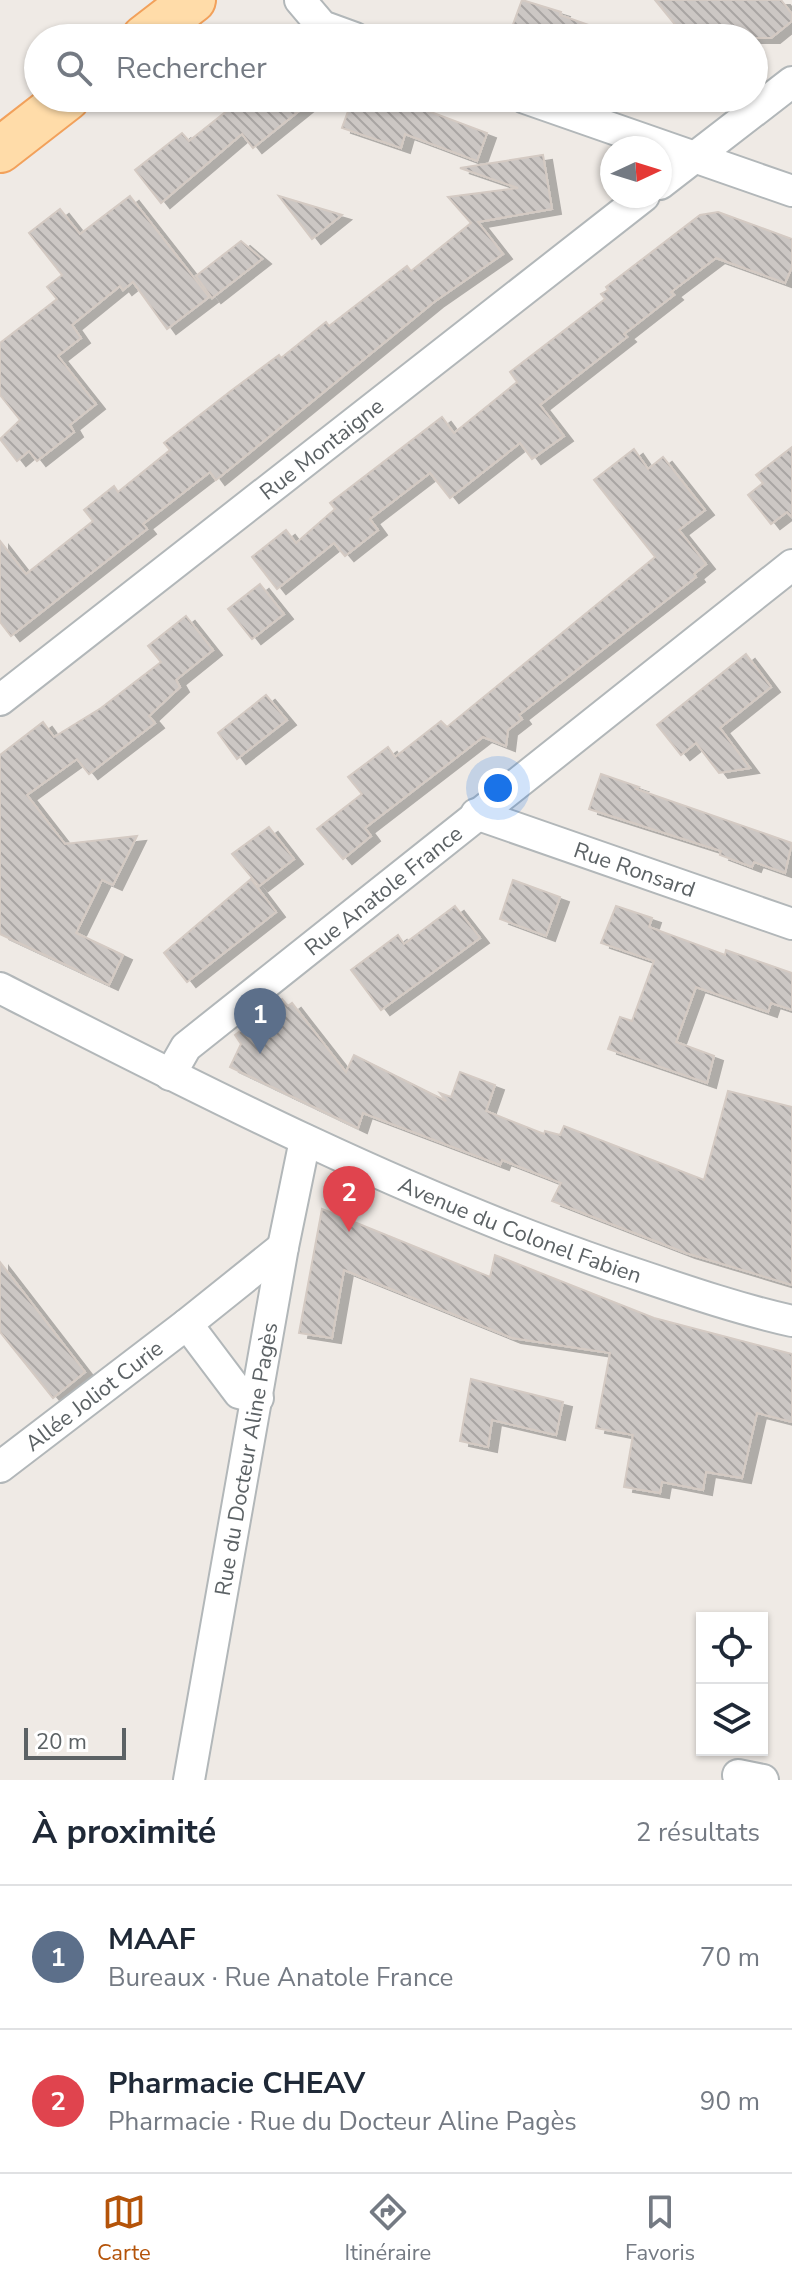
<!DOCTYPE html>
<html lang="fr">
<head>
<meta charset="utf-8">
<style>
	:root { --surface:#fff; --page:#f6f6f7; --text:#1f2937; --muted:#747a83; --line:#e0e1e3; --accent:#b45309 }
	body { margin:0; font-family:"Nunito Sans",sans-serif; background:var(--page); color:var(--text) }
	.controls { position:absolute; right:24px; bottom:24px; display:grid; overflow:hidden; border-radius:0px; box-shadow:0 2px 6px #0004 }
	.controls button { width:72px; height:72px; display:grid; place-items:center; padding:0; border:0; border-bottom:2px solid var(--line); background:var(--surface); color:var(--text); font:40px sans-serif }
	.compass { position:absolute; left:600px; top:136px; width:72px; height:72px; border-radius:50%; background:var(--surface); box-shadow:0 2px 6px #0004; rotate:86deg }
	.scale { position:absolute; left:24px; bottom:20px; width:102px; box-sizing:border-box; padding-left:8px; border:4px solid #5c6265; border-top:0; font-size:22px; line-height:28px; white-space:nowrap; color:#5c6265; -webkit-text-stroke:6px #fff; paint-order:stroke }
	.you { position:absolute; left:498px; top:788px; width:28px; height:28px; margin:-20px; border:6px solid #fff; border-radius:50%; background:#1a73e8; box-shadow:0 0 0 12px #1a73e833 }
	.badge { display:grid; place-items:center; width:52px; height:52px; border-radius:50%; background:var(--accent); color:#fff; font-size:26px; font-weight:700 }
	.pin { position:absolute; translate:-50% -66px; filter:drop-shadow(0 2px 4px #0008) }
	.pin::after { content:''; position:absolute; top:42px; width:28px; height:24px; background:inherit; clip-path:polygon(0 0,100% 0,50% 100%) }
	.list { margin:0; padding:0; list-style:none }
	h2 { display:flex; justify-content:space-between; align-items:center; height:104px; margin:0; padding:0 32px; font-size:34px }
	h2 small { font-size:26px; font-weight:400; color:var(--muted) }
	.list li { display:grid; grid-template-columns:52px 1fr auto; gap:24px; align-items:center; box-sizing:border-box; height:144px; padding:0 32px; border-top:2px solid var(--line) }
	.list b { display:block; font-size:30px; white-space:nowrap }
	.list p { margin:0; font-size:26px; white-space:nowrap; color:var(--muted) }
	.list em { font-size:26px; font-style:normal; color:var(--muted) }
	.icon { flex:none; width:44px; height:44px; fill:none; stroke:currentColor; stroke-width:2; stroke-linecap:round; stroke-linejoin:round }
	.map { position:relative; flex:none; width:792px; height:1780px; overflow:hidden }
	.search { position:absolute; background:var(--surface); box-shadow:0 2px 6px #0004; left:24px; right:24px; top:24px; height:88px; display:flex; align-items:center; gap:20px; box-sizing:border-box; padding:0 28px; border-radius:44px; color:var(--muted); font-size:30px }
	.sheet { height:392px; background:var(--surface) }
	nav { display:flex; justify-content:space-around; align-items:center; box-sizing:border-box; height:112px; border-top:2px solid var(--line); background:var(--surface); font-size:22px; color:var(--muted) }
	nav a { display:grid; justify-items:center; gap:4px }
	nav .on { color:var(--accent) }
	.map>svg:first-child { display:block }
	.building { fill:url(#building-back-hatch); stroke:#d4cac3; stroke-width:2; filter:url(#shadow) }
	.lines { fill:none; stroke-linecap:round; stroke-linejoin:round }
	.minor-casing { stroke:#b2b7b9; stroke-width:34 }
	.primary-casing { stroke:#f2a15b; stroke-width:48 }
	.minor { stroke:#fff; stroke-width:30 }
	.primary { stroke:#ffdca9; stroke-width:44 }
	.labels { text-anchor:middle; stroke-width:8; stroke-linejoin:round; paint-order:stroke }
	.street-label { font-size:22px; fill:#5c6265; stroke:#fff }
</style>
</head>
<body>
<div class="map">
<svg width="792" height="1780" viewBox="0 0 792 1780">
	<defs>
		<pattern id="building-back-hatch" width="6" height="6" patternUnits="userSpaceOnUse" patternTransform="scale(2)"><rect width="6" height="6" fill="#ccc7c4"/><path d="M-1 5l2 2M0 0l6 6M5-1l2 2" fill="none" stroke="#a9a5a3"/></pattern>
		<filter id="shadow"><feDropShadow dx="9" dy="5" stdDeviation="0" flood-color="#0004"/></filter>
	</defs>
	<rect width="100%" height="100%" fill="#efeae5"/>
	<g class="building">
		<polygon points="522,0 561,12 560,15 614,34 613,38 508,38"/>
		<polygon points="655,0 781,0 792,14 792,21 771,38 686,38"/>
		<polygon points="243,98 315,98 253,148 242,134 161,203 135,170 182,133 189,141"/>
		<polygon points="370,98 413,111 415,106 487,133 477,161 405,134 401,148 342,128 351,103 366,108"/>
		<polygon points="543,155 552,209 478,222 503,254 434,302 216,480 210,472 143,524 147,529 11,636 0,622 0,541 26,574 93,521 84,510 114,486 118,492 170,450 164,443 232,390 279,355 281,358 326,322 329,326 407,266 411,271 471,223 448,197 518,188 460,168"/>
		<polygon points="130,196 209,297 167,329 133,282 123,290 120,286 72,325 81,338 58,356 96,404 70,425 74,432 37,461 29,451 17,461 0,439 20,420 0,395 0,343 57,299 47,287 62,275 29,233 60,209 80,234"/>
		<polygon points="279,196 342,215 312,239"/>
		<polygon points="718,212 792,239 792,267 785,283 716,258 671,292 674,295 624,334 627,337 540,405 564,436 532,459 520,443 450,498 430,473 370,519 378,530 345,556 334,543 277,589 252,557 286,530 296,543 335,509 330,503 442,417 454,433 517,382 510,372 605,299 601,294 608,290 606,287 700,215"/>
		<polygon points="241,241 262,259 212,298 196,276"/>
		<polygon points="792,447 792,517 787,512 771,524 748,495 763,483 756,475"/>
		<polygon points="634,449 648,469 663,457 705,510 679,530 706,564 694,574 696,577 519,715 522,719 508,730 506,746 483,737 365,828 371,836 343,859 317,829 362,794 348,777 388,747 395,757 441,721 447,727 655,557 594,480"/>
		<polygon points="260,584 284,614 252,639 228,609"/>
		<polygon points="186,616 213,650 176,680 180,687 149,716 155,723 89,774 77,759 27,795 65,844 137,836 113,885 102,880 76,933 123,955 109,985 0,934 0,755 43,722 54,737 101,708 161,662 148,646"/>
		<polygon points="746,654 771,687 720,728 750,768 719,773 696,743 681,755 657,725"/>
		<polygon points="266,695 287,720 237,759 218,733"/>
		<polygon points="601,774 639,787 636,789 792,843 785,873 754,862 752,867 720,855 721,851 589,809"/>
		<polygon points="269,827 294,859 259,886 232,854"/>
		<polygon points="251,879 276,912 187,982 164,953"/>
		<polygon points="513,880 560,897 546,936 500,919"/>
		<polygon points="455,906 480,938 381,1010 351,970 398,935 404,944"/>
		<polygon points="616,906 652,918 649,927 725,955 726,950 792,973 792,1010 771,1003 768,1012 696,987 676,1042 714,1056 707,1083 608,1049 620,1017 632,1021 654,961 601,943"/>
		<polygon points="282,999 288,1006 292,1003 346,1072 354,1055 446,1101 440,1093 451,1097 460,1072 495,1085 486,1111 544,1134 545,1131 560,1135 564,1126 704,1180 728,1091 792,1107 792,1285 686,1253 552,1201 561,1183 502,1160 500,1165 363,1113 358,1128 230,1067 241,1044 235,1035"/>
		<polygon points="322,1209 490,1277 495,1255 654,1318 792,1354 792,1422 757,1413 742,1478 706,1472 703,1490 662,1482 660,1493 624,1487 633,1435 596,1428 610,1353 512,1338 344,1270 332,1338 299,1333"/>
		<polygon points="0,1262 85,1372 53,1398 0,1332"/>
		<polygon points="471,1379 563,1402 556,1435 492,1420 488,1447 460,1441"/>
	</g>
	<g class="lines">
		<defs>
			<g id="minor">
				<polyline points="300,0 322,26 355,38"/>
				<polyline points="525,98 792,191"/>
				<polyline points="660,184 792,82"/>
				<path id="s1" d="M0,700L644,196"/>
				<path id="s2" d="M476,814L792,924"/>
				<path id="s3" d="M0,988C200,1090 400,1193 612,1266C672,1286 730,1307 792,1321"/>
				<path id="s4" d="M170,1075L186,1047L792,565"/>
				<polyline points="258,1398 239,1393 187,1324 283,1247"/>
				<path id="s5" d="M0,1467L187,1324"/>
				<polyline points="738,1775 763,1780"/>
				<path id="s6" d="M189,1780L283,1247L305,1140"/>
			</g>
			<g id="primary">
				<polyline points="144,38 193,0"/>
				<polyline points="0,150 67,98"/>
			</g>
		</defs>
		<use href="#minor" class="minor-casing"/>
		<use href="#primary" class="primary-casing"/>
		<use href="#minor" class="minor"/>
		<use href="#primary" class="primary"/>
	</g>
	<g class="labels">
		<g class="street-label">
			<text dy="8" stroke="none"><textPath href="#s1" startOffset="408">Rue Montaigne</textPath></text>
			<text dy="8" stroke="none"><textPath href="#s2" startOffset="168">Rue Ronsard</textPath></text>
			<text dy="8" stroke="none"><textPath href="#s4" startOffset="284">Rue Anatole France</textPath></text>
			<text dy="8" stroke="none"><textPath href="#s3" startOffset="574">Avenue du Colonel Fabien</textPath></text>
			<text dy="8" stroke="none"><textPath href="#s5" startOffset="118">Allée Joliot Curie</textPath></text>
			<text dy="8" stroke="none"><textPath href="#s6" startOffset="326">Rue du Docteur Aline Pagès</textPath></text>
		</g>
	</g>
</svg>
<div class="controls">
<button><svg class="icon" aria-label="locate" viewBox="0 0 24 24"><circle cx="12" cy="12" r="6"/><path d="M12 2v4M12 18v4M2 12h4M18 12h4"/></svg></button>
<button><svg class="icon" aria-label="layers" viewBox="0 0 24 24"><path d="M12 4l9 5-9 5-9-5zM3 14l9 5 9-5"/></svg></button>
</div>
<svg class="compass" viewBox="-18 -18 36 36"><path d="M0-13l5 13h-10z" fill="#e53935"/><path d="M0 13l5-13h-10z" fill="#747a83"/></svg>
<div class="scale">20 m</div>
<div class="you"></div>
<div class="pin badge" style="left:260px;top:1054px;background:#5c6f8a">1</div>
<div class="pin badge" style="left:349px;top:1232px;background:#e0444e">2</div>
<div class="search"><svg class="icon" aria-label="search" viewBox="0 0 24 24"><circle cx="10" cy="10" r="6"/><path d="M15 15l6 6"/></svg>Rechercher</div>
</div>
<section class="sheet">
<h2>À proximité<small>2 résultats</small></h2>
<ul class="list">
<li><span class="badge" style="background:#5c6f8a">1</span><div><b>MAAF</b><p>Bureaux · Rue Anatole France</p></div><em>70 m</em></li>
<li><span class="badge" style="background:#e0444e">2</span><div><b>Pharmacie CHEAV</b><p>Pharmacie · Rue du Docteur Aline Pagès</p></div><em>90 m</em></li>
</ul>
</section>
<nav>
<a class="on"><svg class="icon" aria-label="map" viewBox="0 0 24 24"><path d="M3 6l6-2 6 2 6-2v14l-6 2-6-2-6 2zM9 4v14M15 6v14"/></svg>Carte</a>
<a><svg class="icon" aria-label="directions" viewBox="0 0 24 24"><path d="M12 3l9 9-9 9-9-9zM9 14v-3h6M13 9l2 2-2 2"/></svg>Itinéraire</a>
<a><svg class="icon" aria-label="saved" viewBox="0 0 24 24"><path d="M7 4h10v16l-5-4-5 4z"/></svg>Favoris</a>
</nav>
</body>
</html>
